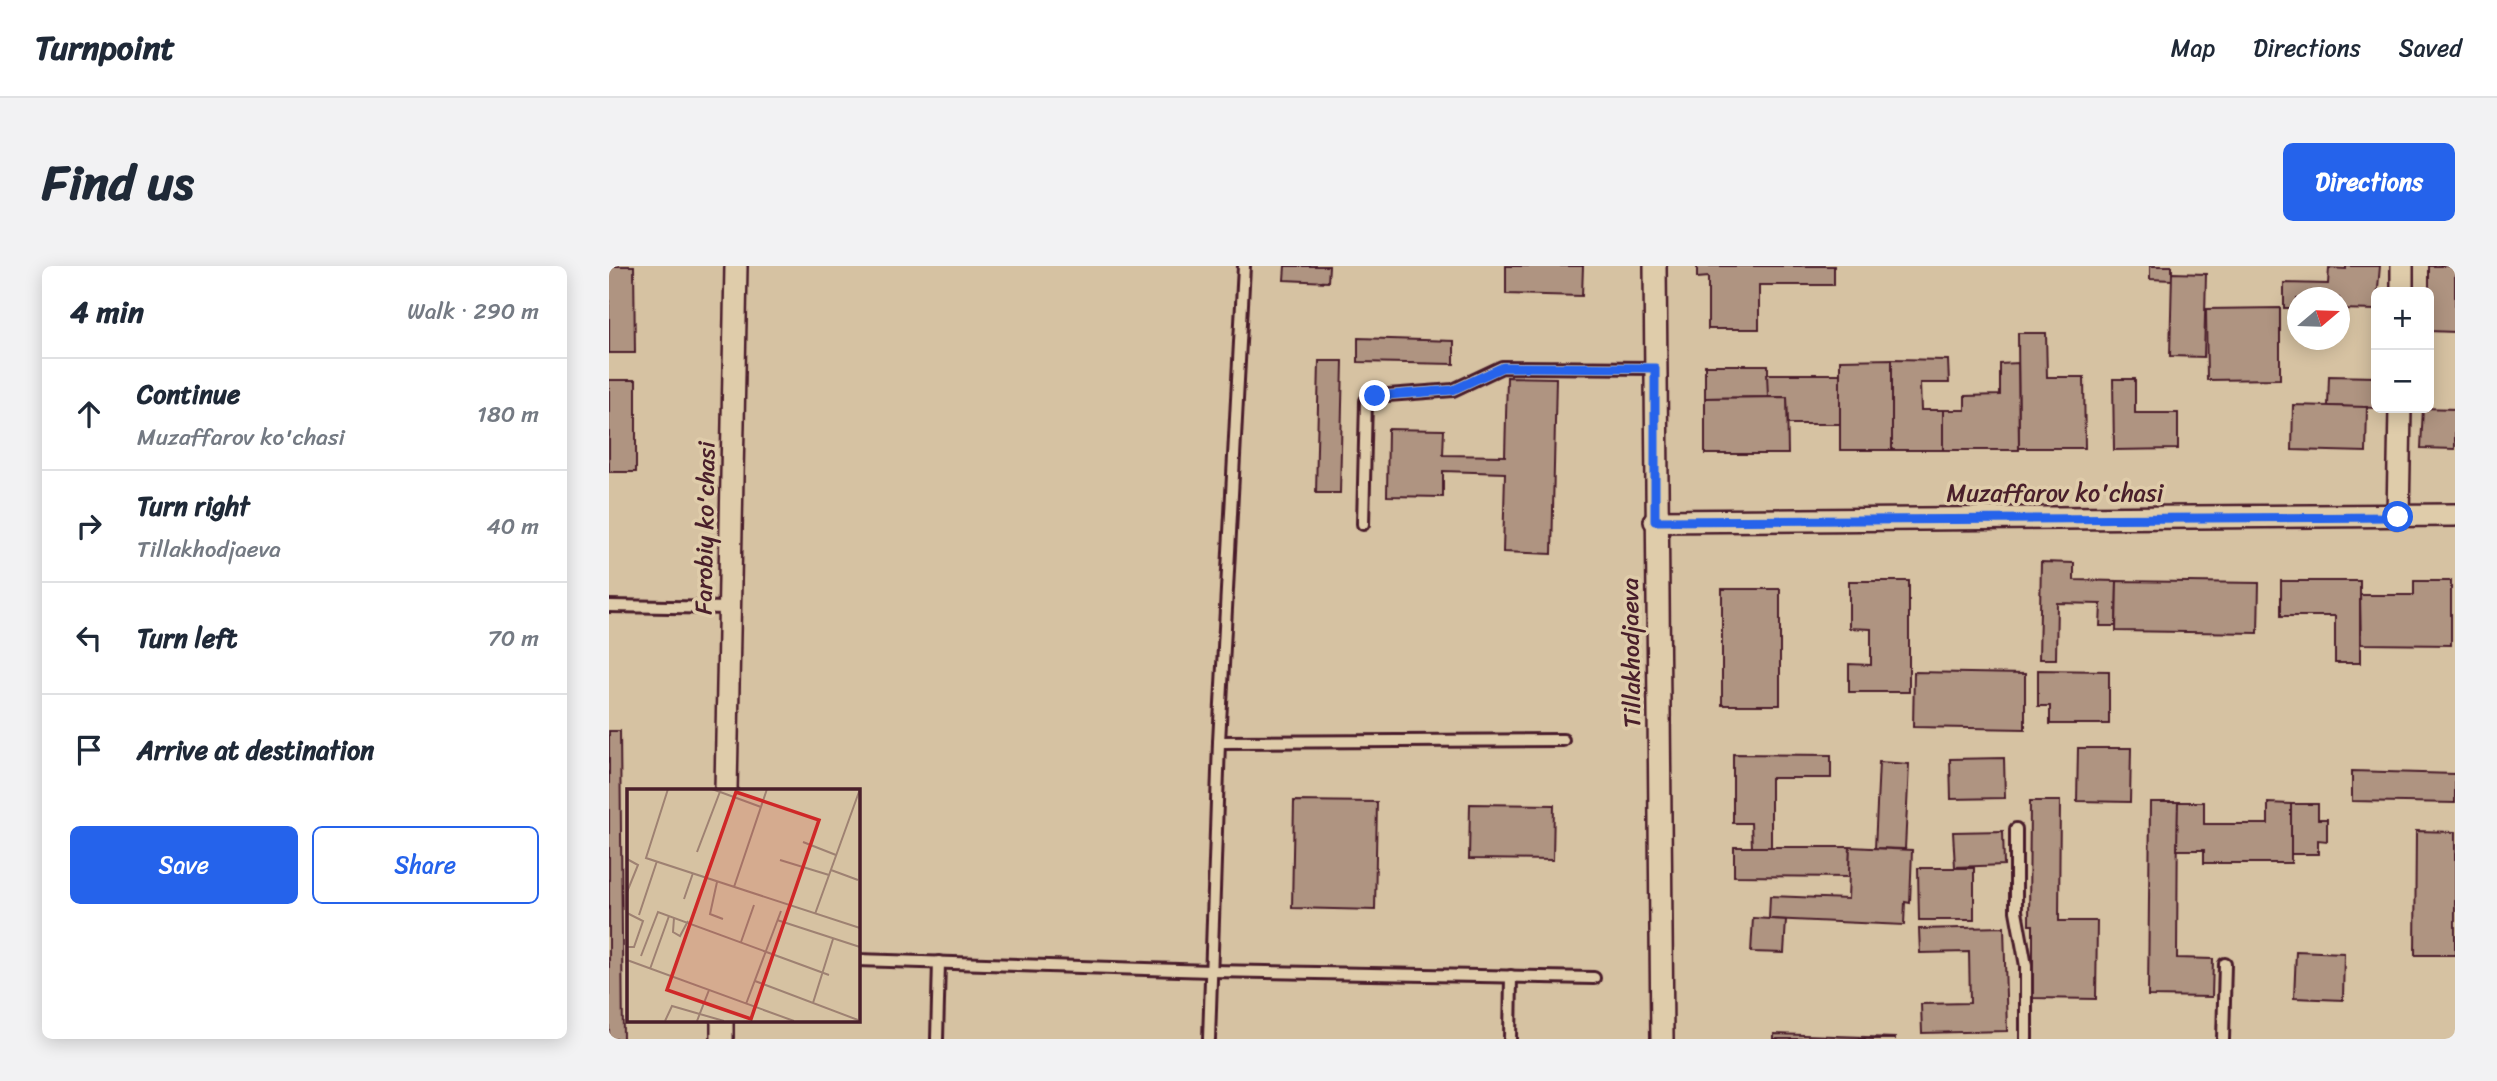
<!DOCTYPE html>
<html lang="en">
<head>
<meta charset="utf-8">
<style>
	:root { --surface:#fff; --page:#f2f2f3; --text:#1f2937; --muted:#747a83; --line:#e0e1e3; --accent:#2563eb }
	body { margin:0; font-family:Sriracha,sans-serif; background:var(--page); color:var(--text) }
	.controls { position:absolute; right:21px; top:21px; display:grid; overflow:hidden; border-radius:10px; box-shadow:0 4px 18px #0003 }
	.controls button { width:63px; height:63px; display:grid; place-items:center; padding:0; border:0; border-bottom:2px solid var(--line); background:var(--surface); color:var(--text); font:35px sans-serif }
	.compass { position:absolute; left:1678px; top:21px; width:63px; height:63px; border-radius:50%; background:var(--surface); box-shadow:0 4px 18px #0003; rotate:71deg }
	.stop { position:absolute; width:21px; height:21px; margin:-16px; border:5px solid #2563eb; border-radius:50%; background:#fff }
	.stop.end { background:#2563eb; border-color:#fff; box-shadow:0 2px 7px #0008 }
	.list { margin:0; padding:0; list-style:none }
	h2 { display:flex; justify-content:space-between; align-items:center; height:91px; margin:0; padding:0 28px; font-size:30px }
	h2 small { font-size:23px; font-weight:400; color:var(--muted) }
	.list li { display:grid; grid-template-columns:46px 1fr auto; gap:21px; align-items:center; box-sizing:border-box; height:112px; padding:0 28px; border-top:2px solid var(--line) }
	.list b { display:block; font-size:26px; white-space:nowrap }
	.list p { margin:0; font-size:23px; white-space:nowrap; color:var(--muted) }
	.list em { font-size:23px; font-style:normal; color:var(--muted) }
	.actions { display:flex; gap:14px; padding:21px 28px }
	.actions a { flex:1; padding:16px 0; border:2px solid var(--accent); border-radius:10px; text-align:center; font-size:24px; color:var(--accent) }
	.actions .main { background:var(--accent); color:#fff }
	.icon { flex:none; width:38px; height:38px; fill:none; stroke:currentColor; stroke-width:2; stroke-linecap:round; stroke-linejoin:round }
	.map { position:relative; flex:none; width:1846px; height:773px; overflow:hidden; border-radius:10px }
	header { display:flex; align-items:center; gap:42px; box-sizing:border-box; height:98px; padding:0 35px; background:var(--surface); border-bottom:2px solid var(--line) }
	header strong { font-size:33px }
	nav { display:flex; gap:38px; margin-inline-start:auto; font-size:24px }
	.intro { display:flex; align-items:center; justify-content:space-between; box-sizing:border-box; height:168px; padding:0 42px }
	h1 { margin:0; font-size:49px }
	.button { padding:18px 32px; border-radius:10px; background:var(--accent); color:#fff; font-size:24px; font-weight:700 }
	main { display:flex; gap:42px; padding:0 42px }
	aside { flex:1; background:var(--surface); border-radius:10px; box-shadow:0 4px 18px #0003 }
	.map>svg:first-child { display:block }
	.building { fill:#af9481; stroke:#4a1f2b; stroke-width:2 }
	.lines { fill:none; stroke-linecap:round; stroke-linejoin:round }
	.lane-casing { stroke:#4a1f2b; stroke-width:16 }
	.street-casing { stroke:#4a1f2b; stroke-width:26 }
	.lane { stroke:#dfccaa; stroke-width:10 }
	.street { stroke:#dfccaa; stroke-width:21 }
	.route { stroke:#2563eb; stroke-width:9 }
	.labels { text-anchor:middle; stroke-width:7; stroke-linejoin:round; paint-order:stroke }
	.street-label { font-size:24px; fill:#4a1f2b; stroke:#dfccaa }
	.inset-road { fill:none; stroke:#9e8172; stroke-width:2 }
	.view { fill:#cf2828; fill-opacity:0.15; stroke:#cf2828; stroke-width:3.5 }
	.inset-edge { fill:none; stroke:#4a1f2b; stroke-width:3.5 }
</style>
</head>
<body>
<header>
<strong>Turnpoint</strong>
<nav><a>Map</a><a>Directions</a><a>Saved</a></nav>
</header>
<div class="intro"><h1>Find us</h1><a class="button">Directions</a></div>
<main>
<aside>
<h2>4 min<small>Walk · 290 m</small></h2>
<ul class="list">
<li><svg class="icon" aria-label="ahead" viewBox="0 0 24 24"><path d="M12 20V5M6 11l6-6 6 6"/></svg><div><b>Continue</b><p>Muzaffarov ko'chasi</p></div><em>180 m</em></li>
<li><svg class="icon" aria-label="right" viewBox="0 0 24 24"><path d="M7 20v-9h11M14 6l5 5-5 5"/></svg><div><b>Turn right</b><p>Tillakhodjaeva</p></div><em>40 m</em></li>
<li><svg class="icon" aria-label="left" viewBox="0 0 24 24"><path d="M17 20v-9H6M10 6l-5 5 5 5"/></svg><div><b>Turn left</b></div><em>70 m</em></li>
<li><svg class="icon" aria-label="arrive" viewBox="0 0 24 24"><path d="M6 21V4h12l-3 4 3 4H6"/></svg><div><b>Arrive at destination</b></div></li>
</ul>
<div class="actions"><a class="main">Save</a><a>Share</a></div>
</aside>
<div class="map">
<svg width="1846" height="773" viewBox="0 0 1846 773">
	<rect width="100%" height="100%" fill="#d6c2a2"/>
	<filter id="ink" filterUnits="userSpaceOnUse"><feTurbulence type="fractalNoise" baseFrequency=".0143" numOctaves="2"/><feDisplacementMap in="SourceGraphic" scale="14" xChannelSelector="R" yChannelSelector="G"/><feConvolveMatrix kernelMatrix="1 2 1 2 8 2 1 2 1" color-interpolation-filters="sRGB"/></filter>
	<g filter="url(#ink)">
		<g class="building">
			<polygon points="0,0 25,0 26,87 0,87"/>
			<polygon points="676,0 720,0 719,16 675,14"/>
			<polygon points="897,0 974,0 973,30 897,28"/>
			<polygon points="1088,0 1225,0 1225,19 1150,19 1150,63 1099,63 1099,11 1088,12"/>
			<polygon points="1541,0 1563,0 1563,14 1541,13"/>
			<polygon points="1737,0 1771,0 1767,44 1730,43 1730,32 1688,32 1688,42 1675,42 1675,17 1719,18 1720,2 1737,3"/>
			<polygon points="1820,0 1846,0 1846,66 1820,65"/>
			<polygon points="1563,7 1597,8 1595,91 1561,90"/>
			<polygon points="1671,42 1671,113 1598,114 1597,43"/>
			<polygon points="1409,67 1437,67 1438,111 1475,111 1476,182 1410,182"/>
			<polygon points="749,72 845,75 845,98 749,96"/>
			<polygon points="1283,93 1283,184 1231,184 1231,94"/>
			<polygon points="1283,93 1339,94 1340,117 1311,117 1312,144 1334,144 1334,184 1283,184"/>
			<polygon points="710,95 734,95 731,227 707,227"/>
			<polygon points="1409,97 1410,184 1334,184 1334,144 1356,144 1356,130 1391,129 1391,98"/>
			<polygon points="1096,99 1159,99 1159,131 1096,132"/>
			<polygon points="1158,108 1231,108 1231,158 1179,158 1178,131 1159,131"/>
			<polygon points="1720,110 1767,111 1767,142 1719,140"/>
			<polygon points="898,111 947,112 943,288 894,286 896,207 834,205 834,231 778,230 779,163 835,164 834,189 896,190"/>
			<polygon points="1504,113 1526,113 1526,147 1569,147 1569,183 1505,184"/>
			<rect x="0" y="114" width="27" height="92"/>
			<polygon points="1178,131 1179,188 1096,188 1096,132"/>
			<polygon points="1684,139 1758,141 1757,186 1683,184"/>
			<polygon points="1814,142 1846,143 1846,183 1812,182"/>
			<polygon points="1432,296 1465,297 1465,314 1508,315 1507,360 1491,360 1492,338 1448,337 1447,393 1430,393"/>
			<polygon points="1240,315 1300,315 1300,426 1240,426 1240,398 1262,399 1262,363 1240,362"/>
			<polygon points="1508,315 1650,317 1649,367 1507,365"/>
			<polygon points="1672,315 1751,315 1751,397 1726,397 1726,350 1672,350"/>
			<polygon points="1805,315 1842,315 1842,379 1752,378 1751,329 1805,329"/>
			<rect x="1113" y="323" width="58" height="116"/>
			<polygon points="1429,404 1500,405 1500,458 1441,458 1441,440 1429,440"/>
			<polygon points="1305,406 1416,408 1416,463 1304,461"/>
			<polygon points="0,465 11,465 14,773 0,773"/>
			<polygon points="1469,482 1522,482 1521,536 1468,535"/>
			<polygon points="1124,488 1222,489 1222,512 1162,512 1162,581 1143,581 1142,557 1124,557"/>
			<polygon points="1395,492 1396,532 1342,533 1341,493"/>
			<polygon points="1270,496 1300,498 1296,583 1266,582"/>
			<polygon points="1743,505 1846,508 1846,537 1743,535"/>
			<polygon points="685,535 768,536 766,644 683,642"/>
			<polygon points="1421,535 1451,535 1450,655 1488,655 1487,733 1424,732 1424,659 1420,659"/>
			<polygon points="1541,536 1569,536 1568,692 1604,693 1603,731 1539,730"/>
			<polygon points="1569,536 1595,536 1595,558 1659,558 1659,537 1682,538 1682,597 1595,597 1595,584 1568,584"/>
			<polygon points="861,538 945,539 944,594 860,593"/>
			<polygon points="1682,538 1709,538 1709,553 1718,553 1718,575 1709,574 1709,588 1682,588"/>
			<polygon points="1394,565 1395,599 1346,601 1344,566"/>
			<polygon points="1807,565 1846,566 1846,689 1806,689"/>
			<polygon points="1125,581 1241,581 1240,611 1125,610"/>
			<polygon points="1241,581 1303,584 1301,637 1296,636 1295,659 1160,653 1161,630 1239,633"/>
			<polygon points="1309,602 1365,602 1365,654 1310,654"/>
			<polygon points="1144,652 1177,654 1175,687 1142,686"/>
			<polygon points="1395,661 1398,765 1313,767 1312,738 1361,737 1360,686 1311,687 1310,663"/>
			<polygon points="1687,685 1735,687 1734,734 1685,732"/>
			<polygon points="1165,768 1286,772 1286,773 1165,773"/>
		</g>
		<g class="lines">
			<defs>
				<g id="lane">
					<polyline points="754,258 757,135 766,130 844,124 893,101 1046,102"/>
					<polyline points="0,340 121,342"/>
					<polyline points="610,476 954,474"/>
					<polyline points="1407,563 1407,645 1417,700 1417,773"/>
					<polyline points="248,694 602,705 985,712"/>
					<polyline points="328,773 330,696"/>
					<polyline points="600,773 610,476 635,0"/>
					<polyline points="901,773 902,710"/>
					<polyline points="1614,773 1616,698"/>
				</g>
				<g id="street">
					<polyline points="1046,0 1053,773"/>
					<polyline points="1793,26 1793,0"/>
					<polyline points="1789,251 1791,142"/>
					<polyline points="1046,255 1846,249"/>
					<polyline points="117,524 127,0"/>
					<polyline points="113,773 113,754"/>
				</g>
			</defs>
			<use href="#lane" class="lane-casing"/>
			<use href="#street" class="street-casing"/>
			<use href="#lane" class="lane"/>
			<use href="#street" class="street"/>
		</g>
	</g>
	<g class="lines" filter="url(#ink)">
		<polyline class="route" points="766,130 844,124 894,101 1046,102 1046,255 1789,251"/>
	</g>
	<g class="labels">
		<g class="street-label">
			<text x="1446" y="235">Muzaffarov ko'chasi</text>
			<text transform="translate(96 262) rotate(-89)" y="8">Farobiy ko'chasi</text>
			<text transform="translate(1022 387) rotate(-91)" y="8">Tillakhodjaeva</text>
		</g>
	</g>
	<g transform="translate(18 523)">
		<rect width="233" height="233" fill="#d6c2a2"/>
		<path class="inset-road" d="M41,0L19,69L233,139M85,0L134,18M176,53L209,66M70,63L94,0M0,70L11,76L0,103M153,71L202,86M204,81L231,91M90,93L83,125L96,130M107,98L140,0M57,110L66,84M0,124L16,132L7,158H0M188,125L233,0M12,126L30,72M47,129L46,143L53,147L61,132M150,131L233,158M114,153L127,116M14,167L31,123L202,186M0,171L167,232M23,180L42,127M128,192L231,231M186,214L206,150M119,215L154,122M38,232L45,217L97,232M70,232L82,201"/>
		<path class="view" d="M109,3L192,31L124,230L40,201Z"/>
		<rect width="233" height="233" class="inset-edge"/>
	</g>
</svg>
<div class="controls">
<button>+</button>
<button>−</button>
</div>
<svg class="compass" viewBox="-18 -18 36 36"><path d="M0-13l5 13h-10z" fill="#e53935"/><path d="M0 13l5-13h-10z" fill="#747a83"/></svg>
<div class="stop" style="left:1789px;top:251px"></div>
<div class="stop end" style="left:766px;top:130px"></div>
</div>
</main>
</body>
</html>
